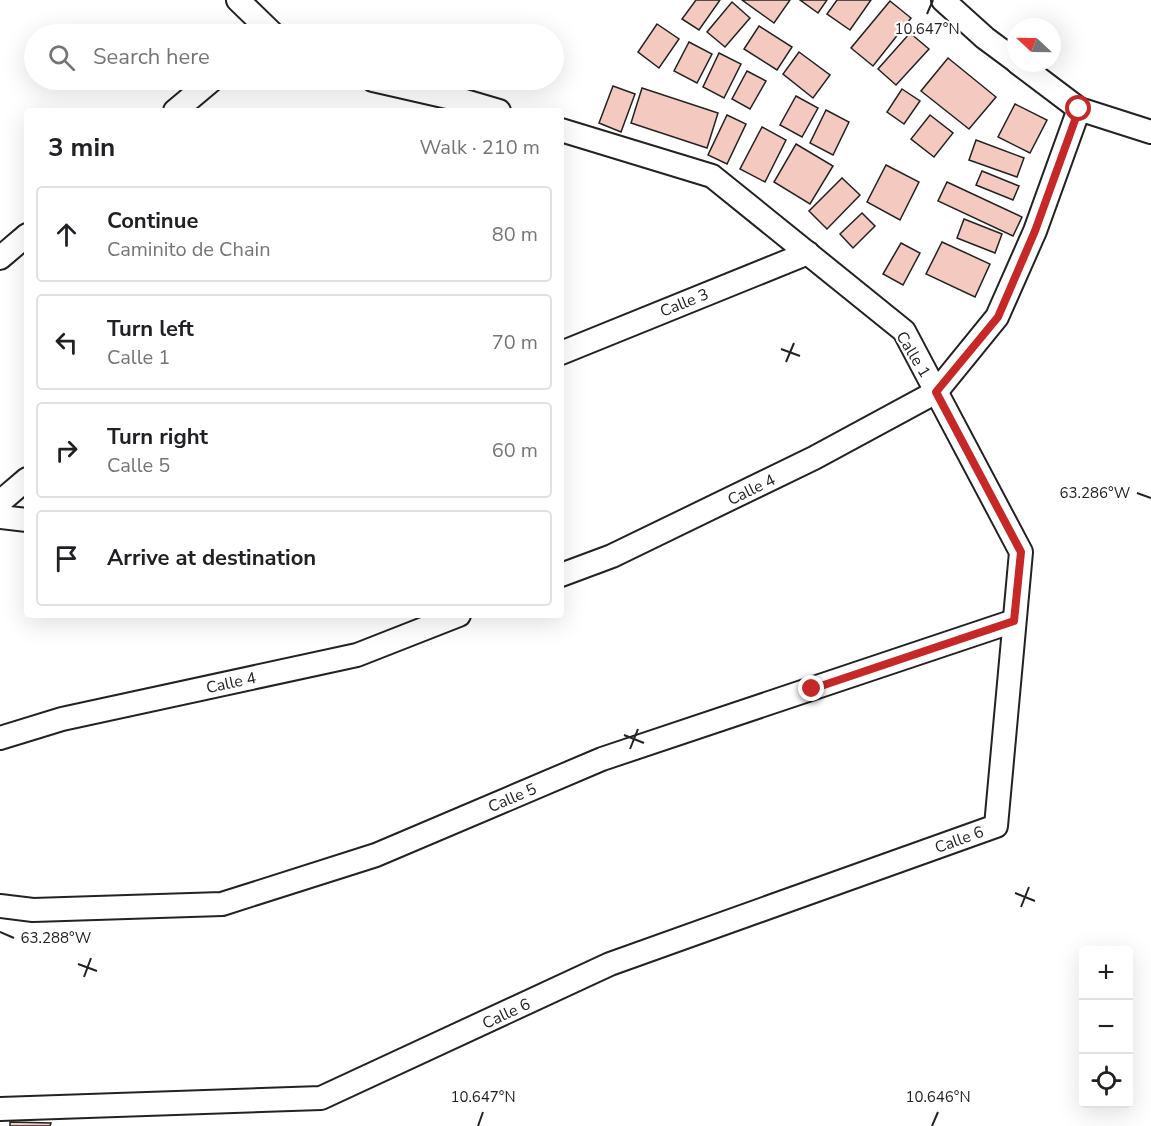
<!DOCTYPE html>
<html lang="en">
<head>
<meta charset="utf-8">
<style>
	:root { --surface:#fff; --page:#f2f2f2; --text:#202124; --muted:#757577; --line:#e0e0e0 }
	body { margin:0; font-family:"Nunito Sans",sans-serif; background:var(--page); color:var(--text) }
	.controls { position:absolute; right:18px; bottom:18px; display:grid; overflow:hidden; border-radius:6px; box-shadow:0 6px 24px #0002 }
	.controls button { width:54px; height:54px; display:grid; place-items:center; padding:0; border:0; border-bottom:2px solid var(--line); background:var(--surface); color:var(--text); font:30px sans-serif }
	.compass { position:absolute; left:1007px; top:18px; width:54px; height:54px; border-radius:50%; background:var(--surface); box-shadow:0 6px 24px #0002; rotate:292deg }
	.stop { position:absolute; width:18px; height:18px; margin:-14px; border:4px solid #c62828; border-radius:50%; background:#fff }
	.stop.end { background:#c62828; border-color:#fff; box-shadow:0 2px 6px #0008 }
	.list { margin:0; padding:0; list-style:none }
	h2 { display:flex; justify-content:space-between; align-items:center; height:78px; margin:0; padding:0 24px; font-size:26px }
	h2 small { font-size:20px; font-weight:400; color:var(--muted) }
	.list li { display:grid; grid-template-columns:39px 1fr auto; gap:18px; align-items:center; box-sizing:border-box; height:96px; margin:0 12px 12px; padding:0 12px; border:2px solid var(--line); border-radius:6px }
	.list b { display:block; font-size:22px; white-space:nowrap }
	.list p { margin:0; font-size:20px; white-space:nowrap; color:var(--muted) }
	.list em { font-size:20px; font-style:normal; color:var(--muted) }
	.icon { flex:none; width:33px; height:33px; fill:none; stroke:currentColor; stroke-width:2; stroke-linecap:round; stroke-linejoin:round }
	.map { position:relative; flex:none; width:1151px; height:1126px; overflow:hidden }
	.search { position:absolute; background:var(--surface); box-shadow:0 6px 24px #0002; left:24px; top:24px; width:540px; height:66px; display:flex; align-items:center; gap:15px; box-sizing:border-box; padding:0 21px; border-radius:33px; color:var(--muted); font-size:22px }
	.panel { position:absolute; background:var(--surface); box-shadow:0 6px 24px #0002; left:24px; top:108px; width:540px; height:510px; border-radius:6px }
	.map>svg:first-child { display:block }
	.building { fill:#f3c9c0; stroke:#222; stroke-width:1.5 }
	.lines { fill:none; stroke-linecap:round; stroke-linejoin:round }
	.minor-casing { stroke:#222; stroke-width:26 }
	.minor { stroke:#fff; stroke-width:22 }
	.route { stroke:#c62828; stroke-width:8 }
	.ticks { fill:none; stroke:#222; stroke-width:2 }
	.labels { text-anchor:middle; stroke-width:4.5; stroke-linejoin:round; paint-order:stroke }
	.street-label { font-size:16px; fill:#222; stroke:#fff }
	.ticks-label { font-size:15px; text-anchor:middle; fill:#222; stroke:#fff; stroke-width:4.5; stroke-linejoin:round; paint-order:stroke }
</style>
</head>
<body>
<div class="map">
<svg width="1151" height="1126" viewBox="0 0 1151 1126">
	<rect width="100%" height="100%" fill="#fff"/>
	<g class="building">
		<polygon points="696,0 720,0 699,30 682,19"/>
		<polygon points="742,0 790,0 774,23"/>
		<polygon points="800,0 827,0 818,13"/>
		<polygon points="837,0 871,0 850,30 827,14"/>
		<polygon points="890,1 911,18 873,66 851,48"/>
		<polygon points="732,2 750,18 725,47 707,32"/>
		<polygon points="657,24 679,39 659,68 638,52"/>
		<polygon points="759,26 792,47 777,70 744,49"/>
		<polygon points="910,33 929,49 896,85 878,69"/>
		<polygon points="689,42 712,54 697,83 674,71"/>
		<polygon points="799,52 830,75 813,98 783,74"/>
		<polygon points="719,53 741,64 724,98 703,87"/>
		<polygon points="948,58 996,97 969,129 921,91"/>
		<polygon points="747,71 766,81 750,109 732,99"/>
		<polygon points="613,86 635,94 621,132 599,123"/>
		<polygon points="642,88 718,113 707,148 631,123"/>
		<polygon points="902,89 920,101 904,124 887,112"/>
		<polygon points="796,96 818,108 802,137 780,125"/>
		<polygon points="1015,104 1047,120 1030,153 998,137"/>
		<polygon points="826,110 849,122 833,155 810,143"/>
		<polygon points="727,115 746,124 727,164 708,155"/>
		<polygon points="930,115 953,133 934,157 911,139"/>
		<polygon points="762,127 786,140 765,182 740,169"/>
		<polygon points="976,140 1024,158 1017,177 969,160"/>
		<polygon points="796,144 833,166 810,204 774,182"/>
		<polygon points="886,165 919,182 900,220 867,202"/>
		<polygon points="982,171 1019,186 1013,200 976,185"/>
		<polygon points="842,178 860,195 827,229 809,211"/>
		<polygon points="947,182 1022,217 1013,236 938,201"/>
		<polygon points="862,213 875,226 853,248 840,234"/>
		<polygon points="964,219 1002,234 995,253 957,238"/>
		<polygon points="942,242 990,264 975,297 926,274"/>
		<polygon points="901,243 920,253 903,285 883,274"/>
		<polygon points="10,1122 51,1123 50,1126 10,1126"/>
	</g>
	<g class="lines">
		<defs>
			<g id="minor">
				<polyline points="238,0 273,34"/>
				<polyline points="943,0 985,38 1016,61"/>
				<polyline points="1018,63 1079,109 1151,132"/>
				<polyline points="373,80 465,101 499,111"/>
				<polyline points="175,111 212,80"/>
				<polyline points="0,258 27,235"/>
				<polyline points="561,353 808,253"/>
				<polyline points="0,502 27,479"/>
				<polyline points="0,517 27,520"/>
				<polyline points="561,575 612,556 814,458 936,392 997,317 1035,231 1079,109"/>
				<polyline points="0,738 62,719 357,655 459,615"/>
				<polyline points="0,906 33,910 222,904 376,855 602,759 1014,621"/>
				<polyline points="0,1109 321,1098 610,964 996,826 1021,552 904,331 712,176 561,130"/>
			</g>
		</defs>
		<use href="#minor" class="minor-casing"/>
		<use href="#minor" class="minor"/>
	</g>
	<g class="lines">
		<polyline class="route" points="812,689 1014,621 1021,552 936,392 998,317 1035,231 1079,109"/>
	</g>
	<path class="ticks" d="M927,14L933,0M781,349L800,356M786,362L794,343M1137,493L1151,498M624,735L644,743M630,749L638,729M1015,893L1035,901M1021,907L1029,887M0,932L14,938M78,964L97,971M84,977L91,958M478,1126L483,1112M932,1126L938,1112"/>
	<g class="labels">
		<g class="street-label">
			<text transform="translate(684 302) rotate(-22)" y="6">Calle 3</text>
			<text transform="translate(914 354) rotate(59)" y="6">Calle 1</text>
			<text transform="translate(751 489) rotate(-26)" y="6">Calle 4</text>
			<text transform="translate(231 682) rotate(-12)" y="6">Calle 4</text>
			<text transform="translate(512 797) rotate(-23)" y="6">Calle 5</text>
			<text transform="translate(959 839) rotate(-20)" y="6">Calle 6</text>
			<text transform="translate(506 1013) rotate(-25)" y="6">Calle 6</text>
		</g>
	</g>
	<g class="ticks-label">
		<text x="927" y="34">10.647°N</text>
		<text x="1095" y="498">63.286°W</text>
		<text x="56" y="943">63.288°W</text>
		<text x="483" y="1102">10.647°N</text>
		<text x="938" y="1102">10.646°N</text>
	</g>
</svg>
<div class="controls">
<button>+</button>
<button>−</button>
<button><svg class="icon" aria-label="locate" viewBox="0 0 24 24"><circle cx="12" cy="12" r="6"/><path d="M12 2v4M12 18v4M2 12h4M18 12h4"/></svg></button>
</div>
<svg class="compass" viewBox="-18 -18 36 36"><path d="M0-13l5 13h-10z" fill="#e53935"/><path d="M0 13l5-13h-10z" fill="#757577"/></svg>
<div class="stop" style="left:1079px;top:109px"></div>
<div class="stop end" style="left:812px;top:689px"></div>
<div class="search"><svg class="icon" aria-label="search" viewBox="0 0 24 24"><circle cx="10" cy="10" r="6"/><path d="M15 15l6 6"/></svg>Search here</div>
<section class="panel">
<h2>3 min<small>Walk · 210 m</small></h2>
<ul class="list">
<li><svg class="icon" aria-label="ahead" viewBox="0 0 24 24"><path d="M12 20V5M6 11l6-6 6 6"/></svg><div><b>Continue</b><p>Caminito de Chain</p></div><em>80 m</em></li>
<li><svg class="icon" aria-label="left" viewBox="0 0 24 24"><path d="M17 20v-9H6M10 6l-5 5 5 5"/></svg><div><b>Turn left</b><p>Calle 1</p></div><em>70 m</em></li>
<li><svg class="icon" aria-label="right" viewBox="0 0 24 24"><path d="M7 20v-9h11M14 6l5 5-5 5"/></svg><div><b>Turn right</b><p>Calle 5</p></div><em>60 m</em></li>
<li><svg class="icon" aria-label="arrive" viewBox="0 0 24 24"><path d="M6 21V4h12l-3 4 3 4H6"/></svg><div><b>Arrive at destination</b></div></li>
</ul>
</section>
</div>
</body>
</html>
